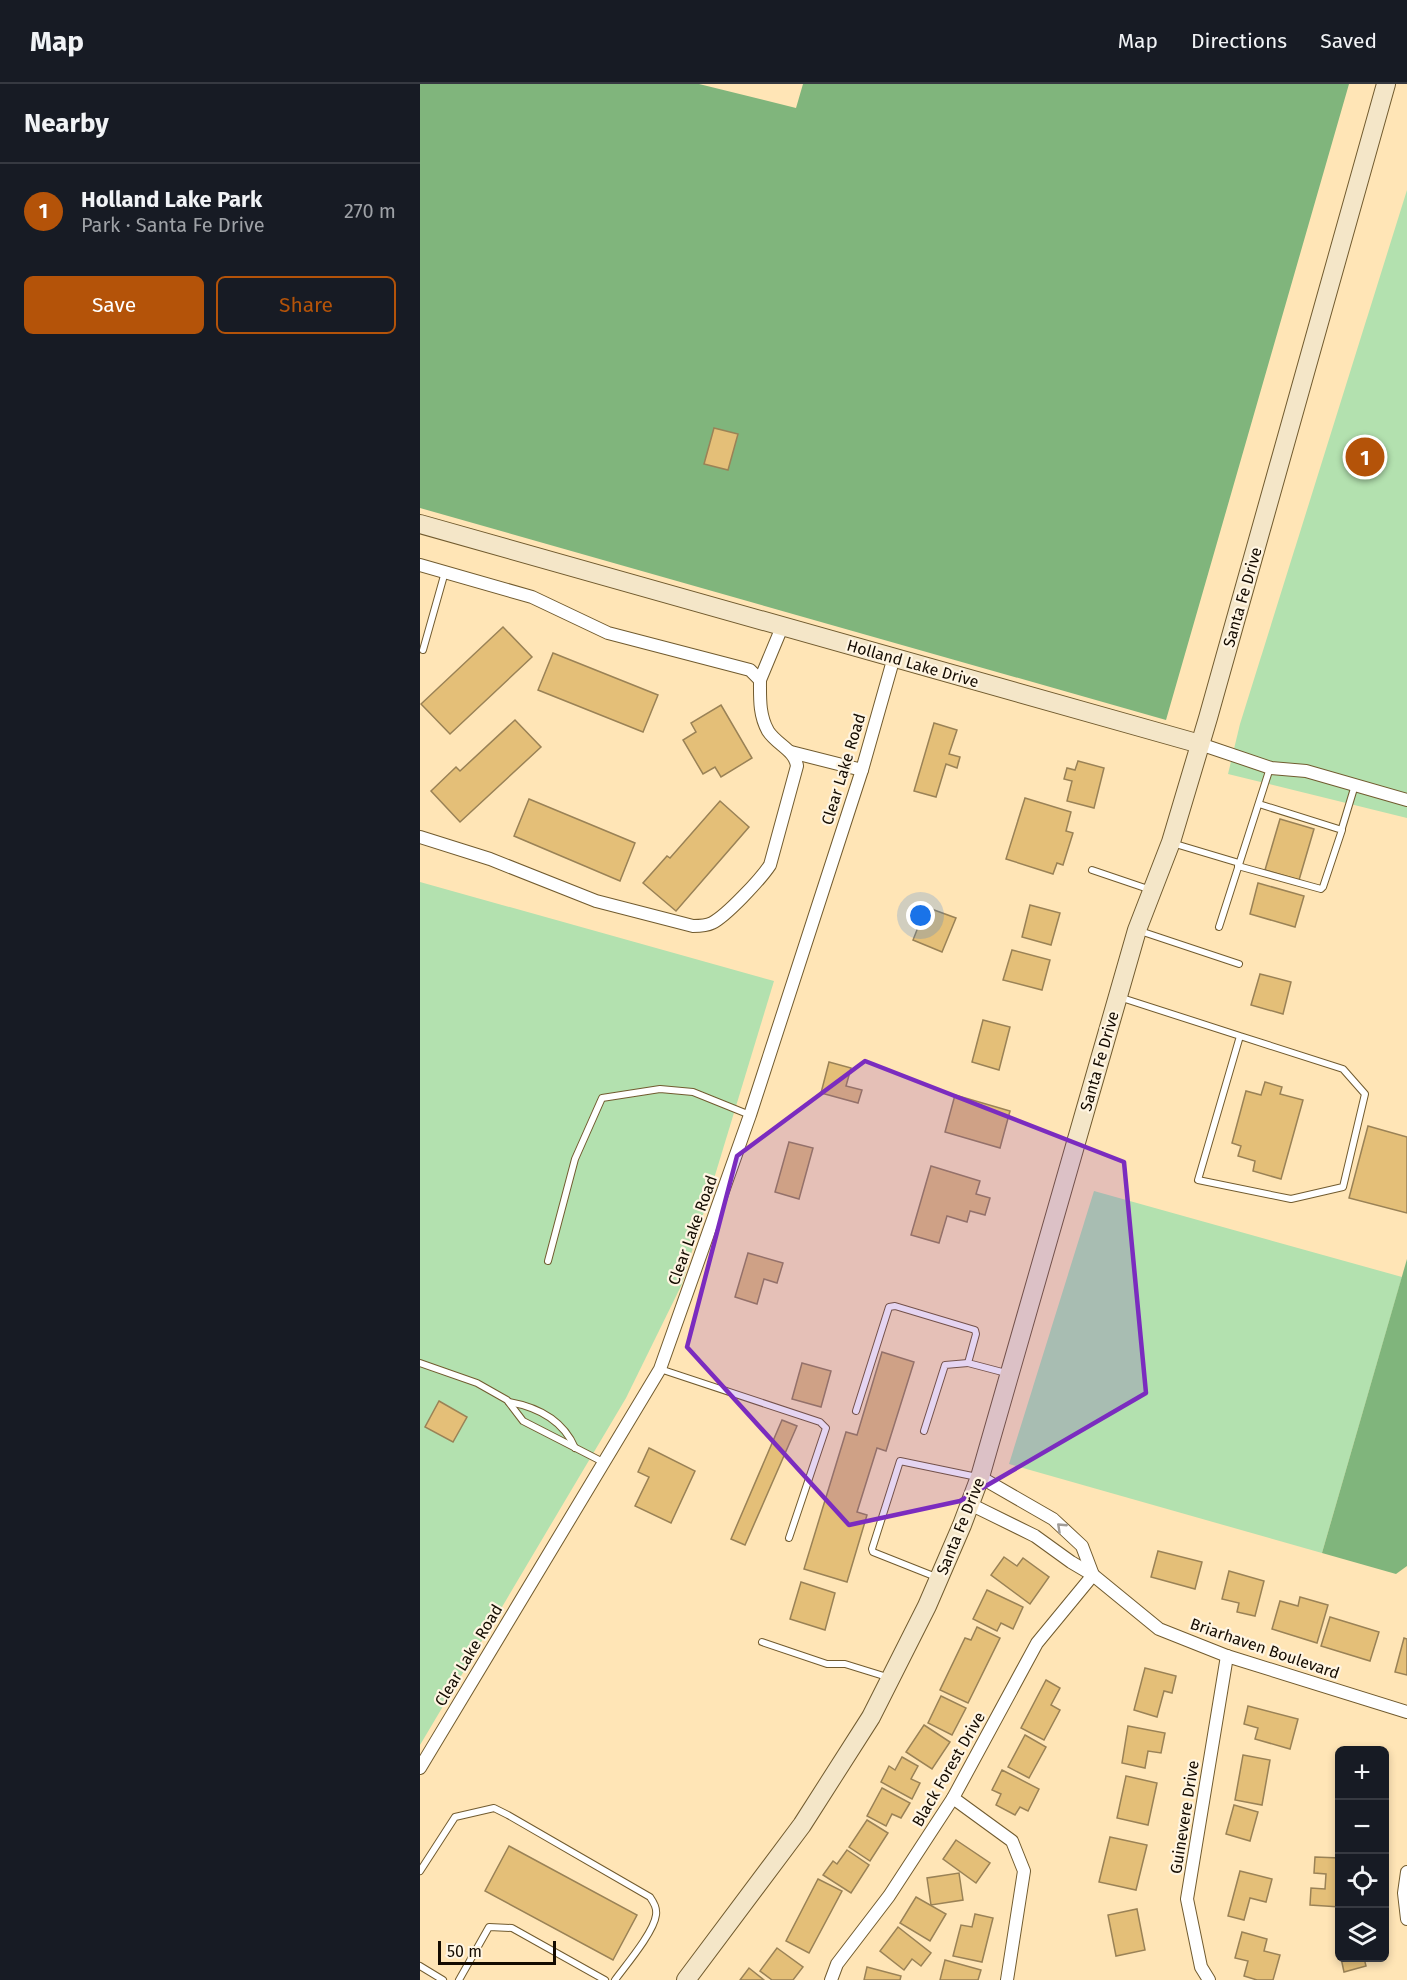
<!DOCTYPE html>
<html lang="en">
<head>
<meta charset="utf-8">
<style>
	:root { --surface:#171b24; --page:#20242c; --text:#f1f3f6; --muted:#9ea1a6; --line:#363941; --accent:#b45309 }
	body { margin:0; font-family:"Fira Sans",sans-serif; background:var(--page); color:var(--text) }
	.controls { position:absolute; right:18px; bottom:18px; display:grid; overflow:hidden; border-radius:9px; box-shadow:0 3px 9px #0003 }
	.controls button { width:54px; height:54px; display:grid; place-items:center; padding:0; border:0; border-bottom:2px solid var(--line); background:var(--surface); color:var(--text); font:30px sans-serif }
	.scale { position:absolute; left:18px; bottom:15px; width:118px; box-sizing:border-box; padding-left:6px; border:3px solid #140b00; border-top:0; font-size:16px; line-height:21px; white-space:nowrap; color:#140b00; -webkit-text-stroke:4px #fff5e2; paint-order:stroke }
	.you { position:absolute; left:501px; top:832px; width:21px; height:21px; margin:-15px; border:4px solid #fff; border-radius:50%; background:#1a73e8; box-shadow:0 0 0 9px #1a73e833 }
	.badge { display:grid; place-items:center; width:39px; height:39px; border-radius:50%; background:var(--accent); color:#fff; font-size:20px; font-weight:700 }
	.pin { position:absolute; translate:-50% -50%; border:3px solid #fff; box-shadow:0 2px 6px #0006 }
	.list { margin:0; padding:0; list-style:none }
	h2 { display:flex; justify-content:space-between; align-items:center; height:78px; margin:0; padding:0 24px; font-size:26px }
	h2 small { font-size:20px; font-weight:400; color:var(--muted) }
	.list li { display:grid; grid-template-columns:39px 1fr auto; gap:18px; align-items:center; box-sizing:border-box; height:96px; padding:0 24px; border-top:2px solid var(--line) }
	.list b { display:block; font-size:22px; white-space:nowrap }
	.list p { margin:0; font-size:20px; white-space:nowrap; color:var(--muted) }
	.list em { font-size:20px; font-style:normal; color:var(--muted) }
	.actions { display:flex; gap:12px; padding:18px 24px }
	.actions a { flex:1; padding:14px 0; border:2px solid var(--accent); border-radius:9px; text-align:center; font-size:21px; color:var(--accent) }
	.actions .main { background:var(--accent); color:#fff }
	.icon { flex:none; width:33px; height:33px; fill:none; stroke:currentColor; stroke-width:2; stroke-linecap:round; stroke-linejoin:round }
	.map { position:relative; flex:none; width:987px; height:1896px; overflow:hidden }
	header { display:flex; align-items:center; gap:36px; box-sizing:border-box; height:84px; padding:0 30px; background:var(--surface); border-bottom:2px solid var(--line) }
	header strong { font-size:28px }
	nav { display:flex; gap:33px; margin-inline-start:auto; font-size:21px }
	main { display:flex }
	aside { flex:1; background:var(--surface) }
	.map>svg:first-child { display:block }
	.green { fill:#b3e1af }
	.forest { fill:#80b57c }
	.building { fill:#e4bf78; stroke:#9a8256; stroke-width:1.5 }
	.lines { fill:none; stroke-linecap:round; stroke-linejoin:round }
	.lane-casing { stroke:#715b2f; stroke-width:8 }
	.street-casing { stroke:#715b2f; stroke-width:14 }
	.secondary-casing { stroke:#715b2f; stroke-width:20 }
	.lane { stroke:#fff; stroke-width:6 }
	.street { stroke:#fff; stroke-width:12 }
	.secondary { stroke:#f4e6c8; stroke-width:18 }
	.oneway { stroke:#a19d99 }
	.marked { fill:#7b2cbf; fill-opacity:0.2; stroke:#7b2cbf; stroke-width:4.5; stroke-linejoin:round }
	.labels { text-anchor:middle; stroke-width:4.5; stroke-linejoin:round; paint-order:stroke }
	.street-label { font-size:16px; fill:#140b00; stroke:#fff5e2 }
</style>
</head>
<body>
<header>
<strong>Map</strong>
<nav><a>Map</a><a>Directions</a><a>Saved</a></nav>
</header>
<main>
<aside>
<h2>Nearby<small></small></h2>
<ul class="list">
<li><span class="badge">1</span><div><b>Holland Lake Park</b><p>Park · Santa Fe Drive</p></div><em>270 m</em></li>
</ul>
<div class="actions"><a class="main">Save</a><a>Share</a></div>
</aside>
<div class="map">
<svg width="987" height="1896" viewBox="0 0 987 1896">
	<rect width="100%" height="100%" fill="#ffe5b6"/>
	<g class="green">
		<polygon points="987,106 987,734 808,690 820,640"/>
		<polygon points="0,798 354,897 262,1200 206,1314 0,1661"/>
		<polygon points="674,1107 982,1193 902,1469 589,1380"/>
	</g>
	<g class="forest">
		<polygon points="0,0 279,0 376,24 383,0 929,0 746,636 0,424"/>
		<polygon points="987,1175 987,1482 976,1490 902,1469"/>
	</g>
	<g class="building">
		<polygon points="294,344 318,350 308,386 284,380"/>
		<polygon points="83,543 112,573 30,650 1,620"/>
		<polygon points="133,569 238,611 223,648 118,606"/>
		<polygon points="301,621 332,674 301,693 295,683 283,690 263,656 276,648 271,639"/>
		<polygon points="95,636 121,663 40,738 11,707 36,683 40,687"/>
		<polygon points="514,639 537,646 529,670 540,673 537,684 526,680 516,713 494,707"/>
		<polygon points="658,677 684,684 674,724 647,717 652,697 644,695 647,684 655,686"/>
		<polygon points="605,714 651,728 646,747 653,749 643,781 637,779 633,790 586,775"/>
		<polygon points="109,715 215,759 200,797 94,752"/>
		<polygon points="300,717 329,743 256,827 223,799 247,772 250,774"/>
		<polygon points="860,735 894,745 879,796 845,786"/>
		<polygon points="838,799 884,812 875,843 830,830"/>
		<polygon points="610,821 640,829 631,861 602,853"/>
		<polygon points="506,823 536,834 522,868 493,856"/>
		<polygon points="592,866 630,876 622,906 583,896"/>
		<polygon points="840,890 871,898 863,930 831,921"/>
		<polygon points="563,936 590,943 579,986 552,978"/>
		<polygon points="409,978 431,984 426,1002 442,1006 438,1019 401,1009"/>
		<polygon points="845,998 862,1003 860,1010 883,1016 861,1095 833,1087 835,1077 818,1072 821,1062 812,1059 826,1007 841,1011"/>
		<polygon points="535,1011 590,1027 580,1064 525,1048"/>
		<polygon points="948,1042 987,1053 987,1129 929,1114"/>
		<polygon points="369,1058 393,1064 379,1115 355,1108"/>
		<polygon points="511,1082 560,1097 556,1110 570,1114 565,1131 550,1127 547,1138 527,1132 519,1159 491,1151"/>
		<polygon points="328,1169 363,1179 357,1199 344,1195 337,1220 315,1213"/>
		<polygon points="462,1268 494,1278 466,1367 457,1364 437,1428 447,1431 427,1498 384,1485 426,1348 437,1351"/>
		<polygon points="382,1279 411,1287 401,1323 372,1315"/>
		<polygon points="19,1317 47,1333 33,1358 5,1343"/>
		<polygon points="362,1336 377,1342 325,1461 311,1455"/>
		<polygon points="229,1364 275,1387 251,1439 215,1422 229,1393 218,1388"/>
		<polygon points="738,1467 782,1478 775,1505 731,1493"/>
		<polygon points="584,1473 597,1482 603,1474 629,1493 610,1520 571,1491"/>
		<polygon points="809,1487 844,1497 835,1532 817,1528 819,1519 802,1515"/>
		<polygon points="381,1498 415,1509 405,1546 370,1535"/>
		<polygon points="567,1506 603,1523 593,1545 581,1539 577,1547 553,1535"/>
		<polygon points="880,1513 908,1521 897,1559 852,1545 860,1517 878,1522"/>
		<polygon points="910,1533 959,1548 950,1577 901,1562"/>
		<polygon points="557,1543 580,1554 548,1619 520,1606 545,1554 551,1556"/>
		<polygon points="984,1554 987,1555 987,1591 975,1588"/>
		<polygon points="725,1584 756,1592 752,1609 744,1607 737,1633 714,1626"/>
		<polygon points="626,1596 640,1604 631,1621 640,1626 624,1656 601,1644"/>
		<polygon points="521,1612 546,1624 532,1651 508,1639"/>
		<polygon points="828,1622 878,1635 870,1665 835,1655 838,1644 824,1640"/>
		<polygon points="504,1641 530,1658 512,1685 486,1668"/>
		<polygon points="708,1642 745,1649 741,1669 728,1667 725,1684 702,1679"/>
		<polygon points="605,1651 626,1663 609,1694 588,1683"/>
		<polygon points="823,1671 850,1676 842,1721 815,1716"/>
		<polygon points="482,1673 498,1682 491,1695 500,1699 492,1715 461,1698 469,1682 475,1686"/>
		<polygon points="582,1686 619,1705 608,1727 600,1723 595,1731 576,1721 581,1710 572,1706"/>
		<polygon points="706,1692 737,1699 728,1741 697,1734"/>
		<polygon points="462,1704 490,1719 481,1734 472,1730 466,1742 447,1732"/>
		<polygon points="814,1721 838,1728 830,1757 806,1750"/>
		<polygon points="447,1736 468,1749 450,1777 429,1763"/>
		<polygon points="690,1753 727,1761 716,1806 679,1798"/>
		<polygon points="536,1756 570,1779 556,1799 523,1775"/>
		<polygon points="89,1762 217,1831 193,1876 65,1807"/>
		<polygon points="427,1766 449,1781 431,1809 403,1791 413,1777 417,1780"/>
		<polygon points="895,1773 920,1774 920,1823 890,1821 891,1804 905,1805 906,1790 894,1789"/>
		<polygon points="820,1787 852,1795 846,1818 830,1814 824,1836 808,1832"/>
		<polygon points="539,1789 543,1816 511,1821 507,1794"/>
		<polygon points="398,1795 422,1807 389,1869 366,1857"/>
		<polygon points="496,1813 526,1830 510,1857 480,1839"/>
		<polygon points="717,1825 725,1866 696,1872 688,1831"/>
		<polygon points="555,1830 573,1834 562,1878 533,1872 541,1841 552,1843"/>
		<polygon points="478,1843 511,1869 501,1882 492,1875 484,1886 460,1867"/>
		<polygon points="822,1848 847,1855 844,1867 860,1871 853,1896 837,1896 824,1892 828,1877 815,1874"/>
		<polygon points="357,1864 383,1883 373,1896 352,1896 340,1887"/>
		<polygon points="921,1874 944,1874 946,1882 924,1888"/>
		<polygon points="525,1876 561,1886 558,1896 520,1896"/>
		<polygon points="447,1883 481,1892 480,1896 444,1896"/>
		<polygon points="329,1884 344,1896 320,1896"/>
	</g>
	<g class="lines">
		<defs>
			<g id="lane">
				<polyline points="3,566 25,488"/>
				<polyline points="922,744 935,701"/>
				<polyline points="752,759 819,779"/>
				<polyline points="818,782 901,805 903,803 922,746 839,720"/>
				<polyline points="672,786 731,806"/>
				<polyline points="799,843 850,684"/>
				<polyline points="720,847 819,880"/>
				<polyline points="699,913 820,952 778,1096 871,1115 923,1103 945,1010 923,985 820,952"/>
				<polyline points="128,1177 155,1075 182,1014 240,1005 273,1008 330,1031"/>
				<polyline points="0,1279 57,1299 87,1316 103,1337 183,1378"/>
				<polyline points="240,1285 400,1338 406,1344 369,1454"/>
				<path d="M89,1318C117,1323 143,1336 155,1364"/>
				<polyline points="436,1327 469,1223 475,1222 555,1246 556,1250 548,1279 586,1289"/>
				<polyline points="504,1347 525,1281 548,1279"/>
				<polyline points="516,1493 453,1468 452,1465 480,1377 557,1393"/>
				<polyline points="342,1558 407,1580 425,1580 467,1593"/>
				<path d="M0,1787L35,1733L74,1724L88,1731L230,1813C234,1819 237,1824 236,1831C234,1848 206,1881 195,1896"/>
				<polyline points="0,1882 23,1896"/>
				<polyline points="39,1896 69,1843 92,1844 185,1896"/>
			</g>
			<g id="street">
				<path d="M0,481L112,513L188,549L330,586L340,596C340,614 339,631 348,647C357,661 375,666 377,682L350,781C340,796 306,832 292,839C286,842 279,842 273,842L176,817L70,775L0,753"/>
				<polyline points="340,596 362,543"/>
				<polyline points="780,660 851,684 886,687 987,716"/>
				<polyline points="371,668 442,686"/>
				<polyline points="560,1393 633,1435 662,1462 673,1491"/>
				<polyline points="550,1420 615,1452 651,1478 673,1491 739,1545 807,1572 987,1628"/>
				<polyline points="0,1684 240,1285 330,1031 442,686 474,573"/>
				<polyline points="533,1714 592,1757 604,1787 587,1896"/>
				<polyline points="987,1788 984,1809 987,1835"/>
				<polyline points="411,1896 417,1880 469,1812 533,1714 617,1559 673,1491"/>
				<polyline points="789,1896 781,1883 767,1815 807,1572"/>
			</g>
			<g id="secondary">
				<polyline points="0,440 780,660"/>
				<polyline points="266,1896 382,1741 451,1633 507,1522 542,1441 560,1393 717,846 751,758 788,634 966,0"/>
			</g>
		</defs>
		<use href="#lane" class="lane-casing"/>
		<use href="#street" class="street-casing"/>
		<use href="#secondary" class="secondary-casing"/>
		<use href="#lane" class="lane"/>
		<use href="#street" class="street"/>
		<use href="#secondary" class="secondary"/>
	</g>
	<defs><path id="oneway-chevron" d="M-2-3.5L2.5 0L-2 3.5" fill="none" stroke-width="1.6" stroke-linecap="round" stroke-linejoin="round" transform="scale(1.5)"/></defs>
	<use class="oneway" href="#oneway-chevron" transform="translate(641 1443) rotate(-137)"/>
	<path class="marked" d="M445,977L704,1078L726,1309L540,1417L429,1441L267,1263L317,1072Z"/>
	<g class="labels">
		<g class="street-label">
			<text transform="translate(822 513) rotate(-74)" y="6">Santa Fe Drive</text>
			<text transform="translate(493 579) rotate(16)" y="6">Holland Lake Drive</text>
			<text transform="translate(423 685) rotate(-73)" y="6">Clear Lake Road</text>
			<text transform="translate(679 977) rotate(-74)" y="6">Santa Fe Drive</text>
			<text transform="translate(272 1146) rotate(-70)" y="6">Clear Lake Road</text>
			<text transform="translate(540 1442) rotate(-68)" y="6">Santa Fe Drive</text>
			<text transform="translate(845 1564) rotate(19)" y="6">Briarhaven Boulevard</text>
			<text transform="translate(48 1571) rotate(-59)" y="6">Clear Lake Road</text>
			<text transform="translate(528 1685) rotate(-60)" y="6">Black Forest Drive</text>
			<text transform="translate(764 1733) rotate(-81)" y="6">Guinevere Drive</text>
		</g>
	</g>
</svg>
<div class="controls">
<button>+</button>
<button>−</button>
<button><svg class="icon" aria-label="locate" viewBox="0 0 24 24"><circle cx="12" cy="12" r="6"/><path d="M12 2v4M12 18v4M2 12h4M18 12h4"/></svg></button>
<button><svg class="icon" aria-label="layers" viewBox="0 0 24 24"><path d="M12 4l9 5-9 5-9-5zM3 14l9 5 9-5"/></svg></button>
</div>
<div class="scale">50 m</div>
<div class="you"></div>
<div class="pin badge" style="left:945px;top:373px">1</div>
</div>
</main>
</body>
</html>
